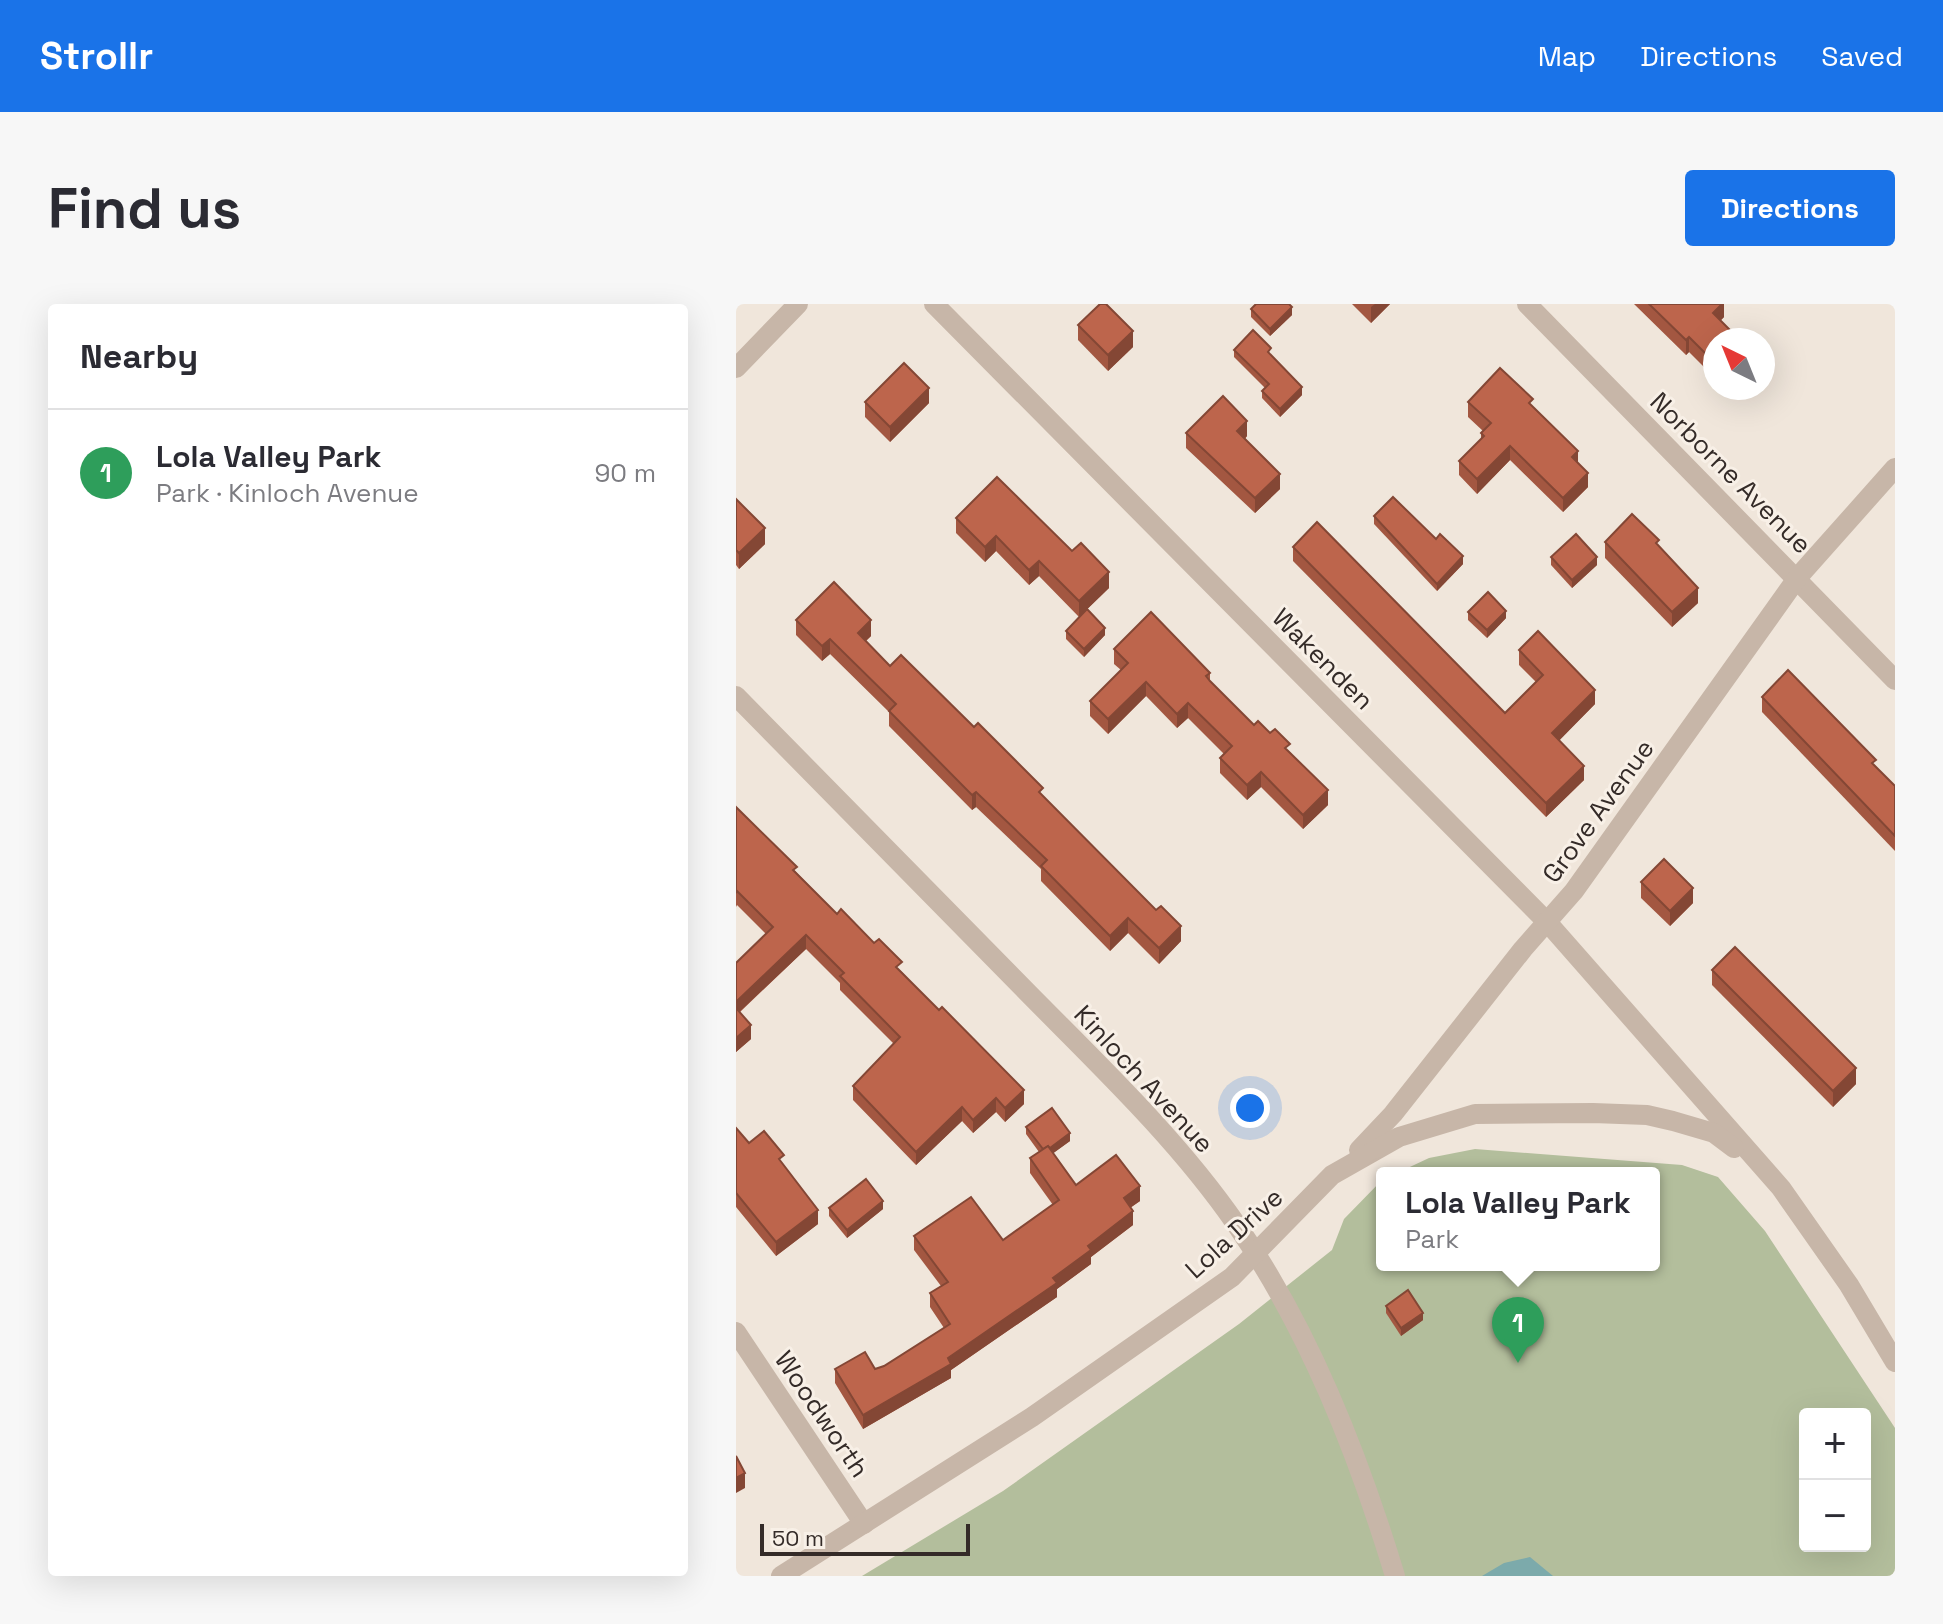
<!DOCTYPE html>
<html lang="en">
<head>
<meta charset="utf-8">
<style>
	:root { --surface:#fff; --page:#f7f7f7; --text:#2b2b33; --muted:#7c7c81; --line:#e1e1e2; --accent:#1a73e8 }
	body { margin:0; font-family:"Space Grotesk",sans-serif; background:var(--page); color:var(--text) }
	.controls { position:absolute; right:24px; bottom:24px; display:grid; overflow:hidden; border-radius:8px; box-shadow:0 8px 32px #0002 }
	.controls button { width:72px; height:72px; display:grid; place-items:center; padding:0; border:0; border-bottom:2px solid var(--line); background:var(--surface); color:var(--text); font:40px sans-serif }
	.compass { position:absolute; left:967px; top:24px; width:72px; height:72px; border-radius:50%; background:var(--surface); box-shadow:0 8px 32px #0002; rotate:317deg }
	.scale { position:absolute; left:24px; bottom:20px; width:210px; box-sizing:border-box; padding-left:8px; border:4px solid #342b28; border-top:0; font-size:22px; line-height:28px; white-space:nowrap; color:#342b28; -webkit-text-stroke:6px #f8f0e7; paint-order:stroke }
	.you { position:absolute; left:514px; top:804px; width:28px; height:28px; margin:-20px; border:6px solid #fff; border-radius:50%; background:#1a73e8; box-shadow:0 0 0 12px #1a73e833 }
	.badge { display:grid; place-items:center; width:52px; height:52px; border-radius:50%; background:var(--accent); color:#fff; font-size:26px; font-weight:700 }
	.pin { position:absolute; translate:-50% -66px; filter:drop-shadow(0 2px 4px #0008) }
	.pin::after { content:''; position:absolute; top:42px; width:28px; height:24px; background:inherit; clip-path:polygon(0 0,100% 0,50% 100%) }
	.popup { position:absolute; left:640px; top:863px; width:284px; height:104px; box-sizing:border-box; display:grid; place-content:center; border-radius:8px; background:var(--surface); filter:drop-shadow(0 2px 6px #0005); font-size:26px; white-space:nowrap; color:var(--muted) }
	.popup b { font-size:30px; color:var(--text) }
	.popup::after { content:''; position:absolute; left:50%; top:100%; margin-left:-16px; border:16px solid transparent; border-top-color:var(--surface) }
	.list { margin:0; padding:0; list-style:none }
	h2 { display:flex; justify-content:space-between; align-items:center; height:104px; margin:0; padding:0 32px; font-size:34px }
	h2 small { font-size:26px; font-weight:400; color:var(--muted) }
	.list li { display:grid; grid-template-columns:52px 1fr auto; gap:24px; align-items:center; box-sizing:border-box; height:128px; padding:0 32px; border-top:2px solid var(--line) }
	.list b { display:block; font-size:30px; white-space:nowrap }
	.list p { margin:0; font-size:26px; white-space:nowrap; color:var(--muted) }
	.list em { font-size:26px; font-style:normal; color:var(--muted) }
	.map { position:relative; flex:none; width:1159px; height:1272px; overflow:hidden; border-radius:8px }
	header { display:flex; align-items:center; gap:48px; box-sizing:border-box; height:112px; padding:0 40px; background:var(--accent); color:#fff }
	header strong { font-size:38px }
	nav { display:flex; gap:44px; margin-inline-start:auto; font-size:28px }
	.intro { display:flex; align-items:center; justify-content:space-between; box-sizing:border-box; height:192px; padding:0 48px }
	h1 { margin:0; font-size:56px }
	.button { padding:20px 36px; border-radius:8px; background:var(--accent); color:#fff; font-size:28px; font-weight:700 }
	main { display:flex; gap:48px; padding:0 48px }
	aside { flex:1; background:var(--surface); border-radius:8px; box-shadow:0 8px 32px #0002 }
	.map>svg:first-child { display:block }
	.green { fill:#b3be9c; fill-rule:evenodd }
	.water { fill:#7caaab }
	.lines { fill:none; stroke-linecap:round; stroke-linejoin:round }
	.minor { stroke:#c7b6a8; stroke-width:20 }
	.wall { fill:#a35741 }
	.shaded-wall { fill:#844735 }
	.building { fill:#bd654c; stroke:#844735; stroke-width:2 }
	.labels { text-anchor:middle; stroke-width:6; stroke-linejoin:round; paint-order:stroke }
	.street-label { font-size:26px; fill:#342b28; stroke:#f8f0e7 }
</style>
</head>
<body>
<header>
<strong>Strollr</strong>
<nav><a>Map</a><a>Directions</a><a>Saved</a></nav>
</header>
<div class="intro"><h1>Find us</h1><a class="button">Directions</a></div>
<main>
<aside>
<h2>Nearby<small></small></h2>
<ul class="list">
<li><span class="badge" style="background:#2e9e5b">1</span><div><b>Lola Valley Park</b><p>Park · Kinloch Avenue</p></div><em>90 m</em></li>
</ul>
</aside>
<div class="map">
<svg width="1159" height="1272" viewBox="0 0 1159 1272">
	<rect width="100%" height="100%" fill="#f0e6db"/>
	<path class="green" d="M739,845L946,861L982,873L1029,927L1159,1124V1272H126L267,1187L503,1020L596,946L608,915L646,876V961H918V869H661L693,854ZM1069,1110H1129V1242H1069Z"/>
	<polygon class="water" points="794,1253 817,1272 746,1272 768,1259"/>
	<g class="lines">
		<g class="minor">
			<polyline points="198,0 812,619 1045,884 1113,981 1159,1058"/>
			<polyline points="791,0 1159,376"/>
			<polyline points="0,64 62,0"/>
			<path d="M0,392C98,492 196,591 293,690C365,763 442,836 500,920C573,1025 622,1150 659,1272"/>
			<polyline points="623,846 657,810 787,645 838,587 1062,273 1159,164"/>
			<polyline points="0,1028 128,1220"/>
			<polyline points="45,1272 296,1113 496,973 596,871 663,833 739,810 857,809 911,811 937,817 978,829 998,844"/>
		</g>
	</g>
	<g class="wall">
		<polygon points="616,0 654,0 635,19"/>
		<polygon points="898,0 988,0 988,13 985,16 979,36 979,74 953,48 950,51"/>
		<polygon points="515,5 556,11 534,32 515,13"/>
		<polygon points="342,21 397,43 372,67 342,36"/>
		<polygon points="498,46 566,91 544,113 526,94 526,87 529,84 498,53"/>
		<polygon points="989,84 1008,84 998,93"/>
		<polygon points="129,98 193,99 154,138 129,113"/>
		<polygon points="732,98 797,103 842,159 852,183 827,208 774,156 741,190 723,171 723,157 745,135 745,129 747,127 732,113"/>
		<polygon points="450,129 511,132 509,135 544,185 519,209 450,144"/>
		<polygon points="0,195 29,240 3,265 0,261"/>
		<polygon points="638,212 700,235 727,260 701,287 638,220"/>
		<polygon points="220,214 373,284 343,313 303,272 293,281 260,247 249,258 220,229"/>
		<polygon points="869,238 923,242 962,299 936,323 869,254"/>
		<polygon points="557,243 769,409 800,378 783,361 783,346 859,400 823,436 848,476 810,513 557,257"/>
		<polygon points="815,253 861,261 836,284 815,261"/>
		<polygon points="732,308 770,314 751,334 732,316"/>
		<polygon points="60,316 135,332 130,337 154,362 307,493 445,637 423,660 392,629 374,647 305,577 305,565 240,503 236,506 153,422 153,408 94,350 86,357 60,331"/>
		<polygon points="330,327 369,331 348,353 330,335"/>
		<polygon points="378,345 474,369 474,377 518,421 554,448 592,501 567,525 525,483 511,496 484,469 484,454 488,450 452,414 441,424 410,392 372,430 354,412 354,397 385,366 378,360"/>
		<polygon points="1026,393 1140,463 1159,482 1159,547 1026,408"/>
		<polygon points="0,503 61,569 101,610 166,668 288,800 269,818 260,808 237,829 226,817 180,861 117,796 117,782 158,740 104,686 104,679 70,645 4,708 15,735 0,748 0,659 30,630 1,601 0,603"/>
		<polygon points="905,578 957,599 934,622 905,594"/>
		<polygon points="976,666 1120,780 1097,803 976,681"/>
		<polygon points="290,823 334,837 317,849 340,881 404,897 394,904 397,921 355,953 355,960 321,985 321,993 215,1066 215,1074 127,1125 99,1079 99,1065 139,1065 148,1062 208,1024 194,1003 194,989 205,982 178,946 178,932 267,936 317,901 294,869 294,854 303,848 290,830"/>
		<polygon points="0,824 13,839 48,861 82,920 40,952 0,903"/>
		<polygon points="93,904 147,905 111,934 93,912"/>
		<polygon points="650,1002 687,1016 665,1032 650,1009"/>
	</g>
	<g class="shaded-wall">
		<polygon points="639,0 654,0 635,19 635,3"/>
		<polygon points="986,0 988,0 988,13 977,24 977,9"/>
		<polygon points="556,3 556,11 534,32 534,25"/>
		<polygon points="397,27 397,43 372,67 372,51"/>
		<polygon points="953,33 953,48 950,51 950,36"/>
		<polygon points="566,83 566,91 544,113 544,105"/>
		<polygon points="193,84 193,99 154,138 154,123"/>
		<polygon points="998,84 1008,84 998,93"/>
		<polygon points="511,117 511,132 501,142 501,127"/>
		<polygon points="774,142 774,156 741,190 741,175"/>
		<polygon points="842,147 842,161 836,153"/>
		<polygon points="852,169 852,183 827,208 827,194"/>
		<polygon points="544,170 544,185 519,209 519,194"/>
		<polygon points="29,224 29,240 3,265 3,249"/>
		<polygon points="260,232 260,247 249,258 249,243"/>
		<polygon points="727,252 727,260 701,287 701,280"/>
		<polygon points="861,253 861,261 836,284 836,276"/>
		<polygon points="303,257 303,272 293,281 293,266"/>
		<polygon points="373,268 373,284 343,313 343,297"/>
		<polygon points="962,284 962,299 936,323 936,308"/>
		<polygon points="770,307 770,314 751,334 751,326"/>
		<polygon points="135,316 135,332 122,344 122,329"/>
		<polygon points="369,324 369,331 348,353 348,345"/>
		<polygon points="94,335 94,350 86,357 86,342"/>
		<polygon points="410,378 410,392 372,430 372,415"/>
		<polygon points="859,386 859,400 816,444 816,429"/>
		<polygon points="452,399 452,414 441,424 441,410"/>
		<polygon points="848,462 848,476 810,513 810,499"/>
		<polygon points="525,468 525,483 511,496 511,481"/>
		<polygon points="592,486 592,501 567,525 567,511"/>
		<polygon points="240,488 240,503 236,506 236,491"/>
		<polygon points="957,584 957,599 934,622 934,607"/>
		<polygon points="392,614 392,629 374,647 374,632"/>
		<polygon points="445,622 445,637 423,660 423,644"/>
		<polygon points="70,631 70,645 0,711 0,698"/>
		<polygon points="15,721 15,735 0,748 0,734"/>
		<polygon points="1120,764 1120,780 1097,803 1097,787"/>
		<polygon points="288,786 288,800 269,818 269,804"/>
		<polygon points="260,794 260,808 237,829 237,816"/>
		<polygon points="226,803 226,817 180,861 180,848"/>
		<polygon points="334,829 334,837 308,856 308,848"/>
		<polygon points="404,882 404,897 388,908 388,894"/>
		<polygon points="147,897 147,905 111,934 111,926"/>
		<polygon points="82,906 82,920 40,952 40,938"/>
		<polygon points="397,907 397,921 355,953 355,960 321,985 321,993 215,1066 215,1074 127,1125 127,1111 212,1054 317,974 352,942"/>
		<polygon points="687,1009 687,1016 665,1032 665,1024"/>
		<polygon points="9,1169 9,1184 0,1189 0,1174"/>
	</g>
	<g class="building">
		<polygon points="364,0 370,0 397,27 372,51 342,21"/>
		<polygon points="520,0 553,0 556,3 534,25 515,5"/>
		<polygon points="913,0 986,0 977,9 1004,36 979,36 979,59 953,33 950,36"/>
		<polygon points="517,26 535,44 532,48 566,83 544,105 526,87 533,80 498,46"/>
		<polygon points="168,59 193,84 154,123 129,98"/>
		<polygon points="764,64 797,95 793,99 842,147 836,153 852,169 827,194 774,142 741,175 723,157 748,132 745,129 755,119 732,98"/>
		<polygon points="487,92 511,117 501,127 544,170 519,194 450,129"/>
		<polygon points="261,173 336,247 345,239 373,268 343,297 303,257 293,266 260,232 249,243 220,214"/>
		<polygon points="657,193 700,235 704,230 727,252 701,280 638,212"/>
		<polygon points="0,195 29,224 3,249 0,246"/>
		<polygon points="896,210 923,236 920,239 962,284 936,308 869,238"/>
		<polygon points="581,218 769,409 807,371 783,346 802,327 859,386 816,429 848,462 810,499 557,243"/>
		<polygon points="840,230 861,253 836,276 815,253"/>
		<polygon points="98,278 135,316 122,329 154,362 165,351 238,423 242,419 307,484 303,488 420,606 425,602 445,622 423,644 392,614 374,632 305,562 311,556 240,488 236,491 153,407 160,400 94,335 86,342 60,316"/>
		<polygon points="752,288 770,307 751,326 732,308"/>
		<polygon points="351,305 369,324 348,345 330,327"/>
		<polygon points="415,308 474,369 470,372 474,377 518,421 522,417 534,429 539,425 554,440 549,444 592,486 567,511 525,468 511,481 484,454 496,442 452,399 441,410 410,378 372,415 354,397 392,359 378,345"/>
		<polygon points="1052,366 1140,456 1136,459 1159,482 1159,532 1026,393"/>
		<polygon points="0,503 61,563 57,566 101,610 105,605 138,639 143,635 166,658 160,663 203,706 206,703 288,786 269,804 260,794 237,816 226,803 180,848 117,782 164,733 104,672 108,669 70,631 0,698 0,659 37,623 1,587 0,589"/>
		<polygon points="928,555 957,584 934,607 905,578"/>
		<polygon points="999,643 1120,764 1097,787 976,666"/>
		<polygon points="0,704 15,721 0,734"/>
		<polygon points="316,804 334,829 314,844 312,842 307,845 290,823"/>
		<polygon points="0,824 13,839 28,827 48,851 43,855 82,906 40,938 0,889"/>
		<polygon points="312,842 340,881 380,851 404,882 388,894 397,907 352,942 355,946 317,974 321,979 212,1054 215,1060 127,1111 99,1065 129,1048 139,1065 148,1062 214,1020 194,989 212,978 178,932 235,893 267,936 323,896 294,854"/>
		<polygon points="130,875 147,897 111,926 93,904"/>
		<polygon points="672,986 687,1009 665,1024 650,1002"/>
		<polygon points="0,1152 9,1169 0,1174"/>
	</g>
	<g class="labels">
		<g class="street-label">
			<text transform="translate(995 169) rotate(45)" y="9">Norborne Avenue</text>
			<text transform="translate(587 355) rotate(45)" y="9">Wakenden</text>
			<text transform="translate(862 507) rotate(-54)" y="9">Grove Avenue</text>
			<text transform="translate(408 775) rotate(47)" y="9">Kinloch Avenue</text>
			<text transform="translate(498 929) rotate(-42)" y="9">Lola Drive</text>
			<text transform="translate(86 1110) rotate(56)" y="9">Woodworth</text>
		</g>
	</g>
</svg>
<div class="controls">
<button>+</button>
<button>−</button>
</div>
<svg class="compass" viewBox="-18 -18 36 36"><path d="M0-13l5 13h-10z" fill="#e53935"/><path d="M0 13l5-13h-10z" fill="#7c7c81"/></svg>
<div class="scale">50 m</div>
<div class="you"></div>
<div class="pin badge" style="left:782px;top:1059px;background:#2e9e5b">1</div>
<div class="popup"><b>Lola Valley Park</b>Park</div>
</div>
</main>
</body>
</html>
